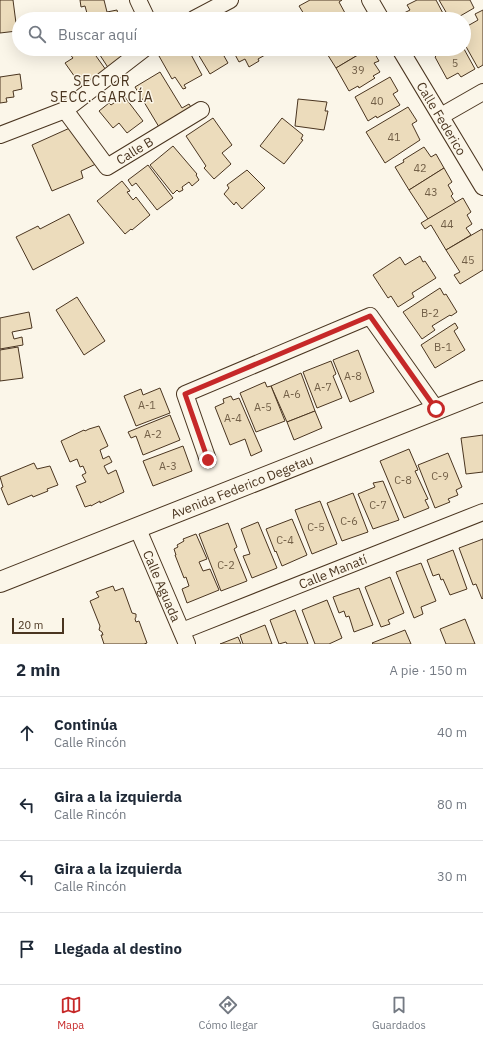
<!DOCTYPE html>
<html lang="es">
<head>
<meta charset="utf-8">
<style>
	:root { --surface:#fff; --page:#f2f2f3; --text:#1f2937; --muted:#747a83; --line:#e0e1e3; --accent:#c62828 }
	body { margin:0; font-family:"IBM Plex Sans",sans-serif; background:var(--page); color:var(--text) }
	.scale { position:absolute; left:12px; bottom:10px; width:52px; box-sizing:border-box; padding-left:4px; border:2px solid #4a3520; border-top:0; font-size:11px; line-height:14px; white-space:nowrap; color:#4a3520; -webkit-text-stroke:3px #fbf6e9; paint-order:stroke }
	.stop { position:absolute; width:12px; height:12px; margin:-9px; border:3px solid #c62828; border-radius:50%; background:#fff }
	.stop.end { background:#c62828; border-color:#fff; box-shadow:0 1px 4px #0008 }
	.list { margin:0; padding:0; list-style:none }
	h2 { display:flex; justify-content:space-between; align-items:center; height:52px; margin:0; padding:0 16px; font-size:17px }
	h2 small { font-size:13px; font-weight:400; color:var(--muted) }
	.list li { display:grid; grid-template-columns:26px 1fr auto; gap:12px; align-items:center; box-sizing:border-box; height:72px; padding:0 16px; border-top:1px solid var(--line) }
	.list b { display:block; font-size:15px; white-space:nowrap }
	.list p { margin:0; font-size:13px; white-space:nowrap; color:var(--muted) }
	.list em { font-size:13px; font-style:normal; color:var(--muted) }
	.icon { flex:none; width:22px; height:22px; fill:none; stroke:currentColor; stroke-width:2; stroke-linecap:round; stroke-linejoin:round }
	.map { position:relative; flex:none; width:483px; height:644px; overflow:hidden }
	.search { position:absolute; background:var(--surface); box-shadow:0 4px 16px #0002; left:12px; right:12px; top:12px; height:44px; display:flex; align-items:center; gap:10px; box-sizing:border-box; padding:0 14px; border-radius:22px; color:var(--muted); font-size:15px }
	.sheet { height:340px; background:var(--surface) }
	nav { display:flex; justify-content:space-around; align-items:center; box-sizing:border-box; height:56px; border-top:1px solid var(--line); background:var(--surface); font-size:11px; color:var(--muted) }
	nav a { display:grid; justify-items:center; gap:2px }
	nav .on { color:var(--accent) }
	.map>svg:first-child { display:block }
	.building { fill:#ecdcbc; stroke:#4a3520 }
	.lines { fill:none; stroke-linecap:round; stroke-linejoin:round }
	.minor-casing { stroke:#4a3520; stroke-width:18 }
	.tertiary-casing { stroke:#4a3520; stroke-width:22 }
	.minor { stroke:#fbf6e9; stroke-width:16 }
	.tertiary { stroke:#fbf6e9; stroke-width:20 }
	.route { stroke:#c62828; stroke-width:5 }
	.labels { text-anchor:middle; stroke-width:3; stroke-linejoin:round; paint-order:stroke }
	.number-label { font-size:11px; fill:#725f47 }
	.street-label { font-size:13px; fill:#4a3520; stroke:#fbf6e9 }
	.neighbourhood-label { font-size:14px; letter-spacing:1px; fill:#4a3520; stroke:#fbf6e9 }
</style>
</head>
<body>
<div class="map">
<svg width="483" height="644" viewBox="0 0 483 644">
	<rect width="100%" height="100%" fill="#fbf6e9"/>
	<g class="building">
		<polygon points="0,0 13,0 17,31 0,33"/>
		<polygon points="80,0 104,0 107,12 117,10 119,19 103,19 102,14 88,17 85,6 81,7"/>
		<polygon points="310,0 342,0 339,2 345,13 335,19 307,19 299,6"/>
		<polygon points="417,0 436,0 446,19 404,19 402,14 410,10 407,5"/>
		<polygon points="439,0 470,0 474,8 455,19 450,19"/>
		<polygon points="483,10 483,65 478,68 464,43 464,28 478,20 475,14"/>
		<polygon points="71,49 91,49 106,70 82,87 65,63 73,58 68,52"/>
		<polygon points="96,49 142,49 109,69"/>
		<polygon points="171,49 188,49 202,75 184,85 186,88 183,89 175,77 172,79 159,56"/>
		<polygon points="195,49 230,49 232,52 224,56 228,63 210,74"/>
		<polygon points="232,49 261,49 265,55 258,59 259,61 249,67 245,59 239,62"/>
		<polygon points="324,49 368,49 336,68"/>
		<polygon points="368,49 372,49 379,61 374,63 380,72 373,76 375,78 359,88 358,86 349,91 336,68"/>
		<polygon points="432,49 464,49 475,69 461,77 458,73 447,79 435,57 436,56"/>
		<polygon points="160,72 182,108 189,104 194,112 159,127 135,87"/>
		<polygon points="20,74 22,89 13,91 14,97 6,98 7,102 0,103 0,77"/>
		<polygon points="390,77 398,91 393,94 400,105 377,118 376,116 368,121 355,97"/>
		<polygon points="124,96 143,121 127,133 119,123 113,128 99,111 109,103 111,105"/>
		<polygon points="298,99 327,102 325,111 328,111 324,130 295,126"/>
		<polygon points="408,107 417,121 412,124 420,140 385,163 366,132"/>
		<polygon points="213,118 232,145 222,153 231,164 214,179 204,168 206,166 186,136"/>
		<polygon points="282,118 303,135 301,139 303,140 284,164 260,146"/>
		<polygon points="72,127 98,163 81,171 83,178 52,191 32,145"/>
		<polygon points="173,146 197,174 196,175 199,180 192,186 189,182 182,187 183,190 179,192 177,190 173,194 150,165"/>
		<polygon points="424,147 431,157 436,154 444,168 409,190 395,167 404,162 403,160"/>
		<polygon points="148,165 173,198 157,210 136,183 132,186 128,180"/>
		<polygon points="444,168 452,182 448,185 453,194 451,196 456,203 428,219 409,190"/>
		<polygon points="247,170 265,188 242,209 236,202 234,205 224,194 229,188 227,185"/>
		<polygon points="122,181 130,191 127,192 133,200 136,197 150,215 132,230 131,229 125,234 97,201"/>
		<polygon points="463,198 471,212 467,215 472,224 466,228 471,235 446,250 431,225 425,229 421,223"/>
		<polygon points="69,214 84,243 33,270 16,237 38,226 40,229"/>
		<polygon points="482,229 483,231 483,270 460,284 454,275 460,272 446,250"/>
		<polygon points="420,256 423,262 425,261 436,278 412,293 414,297 398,307 391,296 388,298 373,275 400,257 405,265"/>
		<polygon points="440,288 444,295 446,294 457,312 451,316 450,315 432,326 435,330 422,339 403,312"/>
		<polygon points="77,297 105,341 84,355 56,310"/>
		<polygon points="29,312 32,328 12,332 14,339 22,337 23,345 0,349 0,318"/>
		<polygon points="455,323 458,328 454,331 465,350 435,368 421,345"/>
		<polygon points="18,347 23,378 0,381 0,350"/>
		<polygon points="358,350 374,392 350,402 333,360"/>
		<polygon points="331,361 336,374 333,376 342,398 317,408 303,372"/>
		<polygon points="301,373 315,411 287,422 271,386"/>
		<polygon points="265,382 267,387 271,386 285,421 256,432 240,393"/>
		<polygon points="160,388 170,413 136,426 124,396 141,389 143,395"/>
		<polygon points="231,396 233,400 239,398 262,451 251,456 245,439 230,445 215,407 224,403 223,399"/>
		<polygon points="315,411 322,428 294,440 287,422"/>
		<polygon points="170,415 180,440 143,455 136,436 131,438 128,432"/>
		<polygon points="99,426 108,446 100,450 103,459 109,456 112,462 104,466 108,474 116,470 124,492 100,503 100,501 91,506 91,505 85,507 76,486 86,482 82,475 86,473 83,466 80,467 77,459 70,462 61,441 84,430 85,431 89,429"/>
		<polygon points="483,435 483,472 466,474 461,438"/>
		<polygon points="183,446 192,471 153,486 143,461"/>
		<polygon points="409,449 418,470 415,471 428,499 425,500 429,508 404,518 380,461"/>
		<polygon points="448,453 462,487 456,490 458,495 448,499 450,502 435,508 418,465"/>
		<polygon points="34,463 37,469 50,466 58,485 47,489 48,491 33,497 32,495 8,505 1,488 3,487 0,477"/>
		<polygon points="383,481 399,520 373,529 358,494 375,487 373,483"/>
		<polygon points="353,493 368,532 342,541 327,503"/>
		<polygon points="320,501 337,544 312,554 295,510"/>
		<polygon points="292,519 307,555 282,566 276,551 275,552 266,529"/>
		<polygon points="258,522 277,568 252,578 243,556 250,554 241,529"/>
		<polygon points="228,523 237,547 234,549 247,581 221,591 199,534"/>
		<polygon points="196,534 207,559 199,562 203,571 210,569 219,590 187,603 182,589 189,586 186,577 184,578 175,555 176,555 174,549 178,547 177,545 184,541 183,539"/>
		<polygon points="483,539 483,598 482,599 476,584 473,585 459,548"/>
		<polygon points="453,550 467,589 450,595 443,579 441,580 439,574 433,576 427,560"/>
		<polygon points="421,563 436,601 421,607 423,614 414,618 396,572"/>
		<polygon points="390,577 404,613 388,620 390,624 381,627 365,587"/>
		<polygon points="113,586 115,591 123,588 132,613 136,614 136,617 135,619 136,622 139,621 147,643 144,644 104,644 101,635 103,635 102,632 99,630 100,626 90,601 99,597 96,592"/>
		<polygon points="359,588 373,625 354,632 349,616 346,617 344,611 339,613 333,597"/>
		<polygon points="327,600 342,638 329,644 315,644 302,610"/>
		<polygon points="295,610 308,644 287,644 286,642 279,644 270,620"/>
		<polygon points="465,619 475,644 446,644 440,629"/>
		<polygon points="265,625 272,644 243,644 240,635"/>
		<polygon points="405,630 411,644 373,644 372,643"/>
		<polygon points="238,637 241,644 220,644"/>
	</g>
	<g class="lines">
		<defs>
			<g id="minor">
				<polyline points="138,0 147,19"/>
				<polyline points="370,0 381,19"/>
				<polyline points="194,19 230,0"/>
				<path id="s1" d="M400,49L483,187"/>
				<path id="s2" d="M65,110L107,167L201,110"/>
				<polyline points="441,116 483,92"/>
				<polyline points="0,135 65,110 144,49"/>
				<polyline points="208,460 185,394 370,316 436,409"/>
				<path id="s3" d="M137,527L187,644"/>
				<path id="s4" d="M182,631L483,512"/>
			</g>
			<g id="tertiary">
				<path id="s5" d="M0,582L483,391"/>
			</g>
		</defs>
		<use href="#minor" class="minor-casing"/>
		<use href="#tertiary" class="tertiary-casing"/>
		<use href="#minor" class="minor"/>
		<use href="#tertiary" class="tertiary"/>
	</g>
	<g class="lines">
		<polyline class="route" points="208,460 185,394 370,316 436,409"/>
	</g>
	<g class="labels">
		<g class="number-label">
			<text x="455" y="67">5</text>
			<text x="358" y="74">39</text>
			<text x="377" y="105">40</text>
			<text x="394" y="141">41</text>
			<text x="420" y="172">42</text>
			<text x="431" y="196">43</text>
			<text x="447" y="228">44</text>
			<text x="468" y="264">45</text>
			<text x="430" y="317">B-2</text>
			<text x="443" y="351">B-1</text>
			<text x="353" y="380">A-8</text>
			<text x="323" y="391">A-7</text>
			<text x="292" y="398">A-6</text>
			<text x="147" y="409">A-1</text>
			<text x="263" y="411">A-5</text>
			<text x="233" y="422">A-4</text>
			<text x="153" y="438">A-2</text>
			<text x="168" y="470">A-3</text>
			<text x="440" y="480">C-9</text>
			<text x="403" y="484">C-8</text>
			<text x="378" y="509">C-7</text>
			<text x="349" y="525">C-6</text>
			<text x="316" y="531">C-5</text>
			<text x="285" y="544">C-4</text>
			<text x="226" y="569">C-2</text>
		</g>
		<g class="street-label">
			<text dy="5" stroke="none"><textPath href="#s1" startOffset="81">Calle Federico</textPath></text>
			<text dy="5" stroke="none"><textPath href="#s2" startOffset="103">Calle B</textPath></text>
			<text dy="5" stroke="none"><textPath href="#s5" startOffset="260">Avenida Federico Degetau</textPath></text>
			<text dy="5" stroke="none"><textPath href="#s4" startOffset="162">Calle Manatí</textPath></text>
			<text dy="5" stroke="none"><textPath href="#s3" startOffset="64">Calle Aguada</textPath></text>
		</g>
		<g class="neighbourhood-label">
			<text x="102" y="86">SECTOR<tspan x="102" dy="16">SECC. GARCÍA</tspan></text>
		</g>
	</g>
</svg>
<div class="scale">20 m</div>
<div class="stop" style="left:436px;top:409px"></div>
<div class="stop end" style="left:208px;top:460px"></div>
<div class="search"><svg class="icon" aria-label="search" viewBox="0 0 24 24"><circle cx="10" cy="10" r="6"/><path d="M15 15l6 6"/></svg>Buscar aquí</div>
</div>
<section class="sheet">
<h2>2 min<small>A pie · 150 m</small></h2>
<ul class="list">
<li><svg class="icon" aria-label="ahead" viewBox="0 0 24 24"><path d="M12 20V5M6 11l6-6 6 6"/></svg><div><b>Continúa</b><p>Calle Rincón</p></div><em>40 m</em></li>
<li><svg class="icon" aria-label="left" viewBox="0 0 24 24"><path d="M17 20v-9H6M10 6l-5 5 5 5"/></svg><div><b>Gira a la izquierda</b><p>Calle Rincón</p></div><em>80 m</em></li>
<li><svg class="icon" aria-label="left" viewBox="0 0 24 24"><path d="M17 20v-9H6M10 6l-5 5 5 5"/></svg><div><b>Gira a la izquierda</b><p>Calle Rincón</p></div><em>30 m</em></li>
<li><svg class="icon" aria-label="arrive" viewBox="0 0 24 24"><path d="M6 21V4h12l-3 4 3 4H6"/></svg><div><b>Llegada al destino</b></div></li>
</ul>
</section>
<nav>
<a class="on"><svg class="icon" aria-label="map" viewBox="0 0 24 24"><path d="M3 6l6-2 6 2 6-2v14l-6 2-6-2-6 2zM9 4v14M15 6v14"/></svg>Mapa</a>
<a><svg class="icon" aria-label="directions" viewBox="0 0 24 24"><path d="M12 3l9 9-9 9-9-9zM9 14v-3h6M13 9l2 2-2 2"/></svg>Cómo llegar</a>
<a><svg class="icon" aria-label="saved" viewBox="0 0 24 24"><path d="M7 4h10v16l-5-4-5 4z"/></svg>Guardados</a>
</nav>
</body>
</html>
